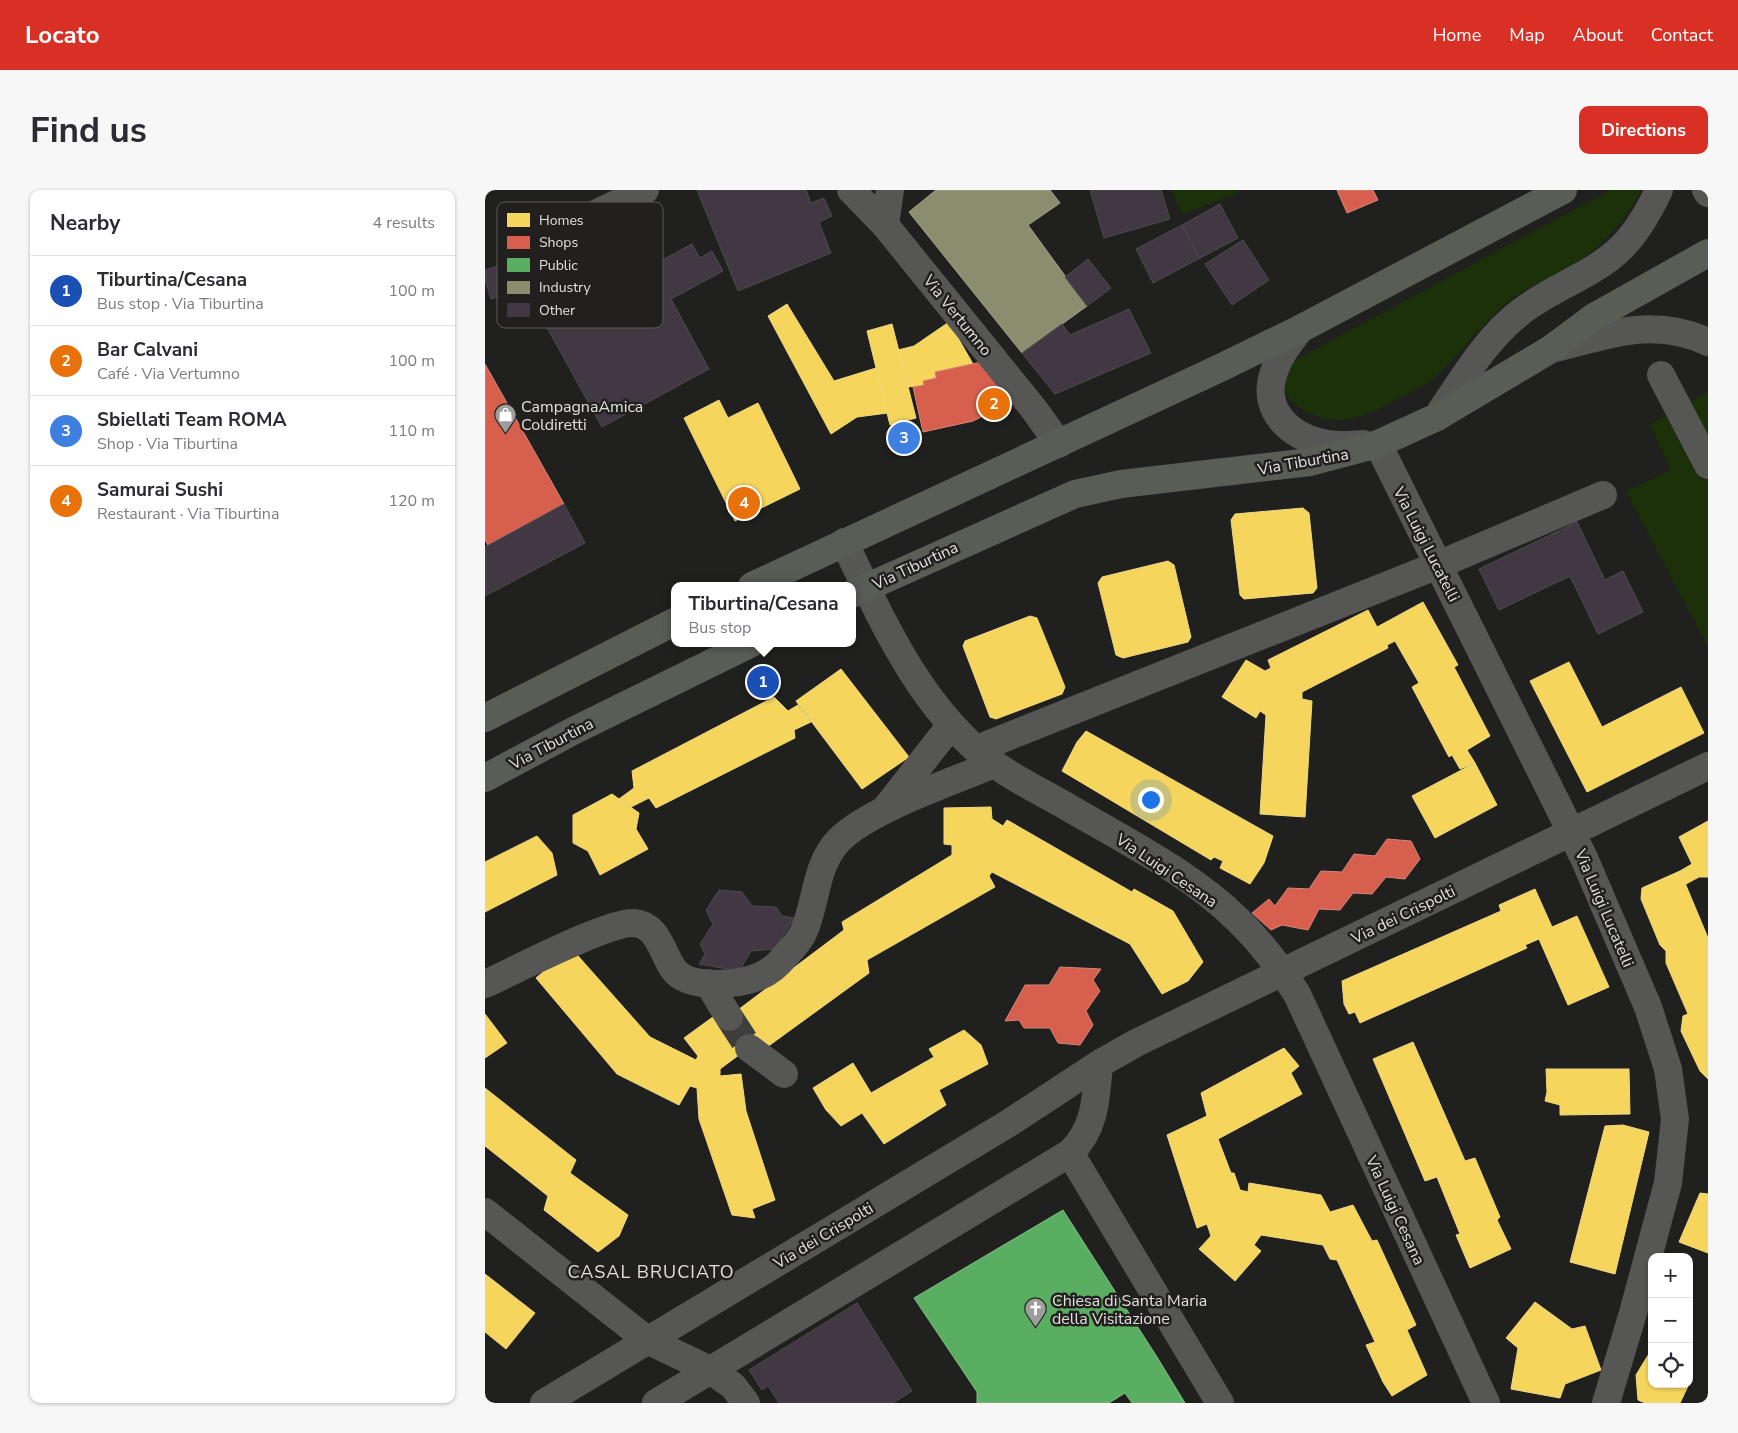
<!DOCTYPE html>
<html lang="en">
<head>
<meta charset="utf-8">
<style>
	:root { --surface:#fff; --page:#f7f7f7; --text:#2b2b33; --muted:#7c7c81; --line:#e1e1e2; --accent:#d93025 }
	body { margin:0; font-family:"Nunito Sans",sans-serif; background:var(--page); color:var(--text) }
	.controls { position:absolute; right:15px; bottom:15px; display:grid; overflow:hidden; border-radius:10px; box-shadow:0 1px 4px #0004 }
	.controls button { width:45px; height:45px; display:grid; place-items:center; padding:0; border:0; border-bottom:1px solid var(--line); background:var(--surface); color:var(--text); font:25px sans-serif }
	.you { position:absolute; left:665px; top:609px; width:18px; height:18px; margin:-12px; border:4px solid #fff; border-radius:50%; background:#1a73e8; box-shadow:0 0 0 8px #1a73e833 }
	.badge { display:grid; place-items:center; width:32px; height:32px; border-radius:50%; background:var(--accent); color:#fff; font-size:16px; font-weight:700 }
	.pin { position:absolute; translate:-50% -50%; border:2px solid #fff; box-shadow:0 1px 5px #0006 }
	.popup { position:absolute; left:186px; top:392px; width:185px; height:65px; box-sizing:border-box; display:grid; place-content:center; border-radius:10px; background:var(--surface); filter:drop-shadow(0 1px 4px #0005); font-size:16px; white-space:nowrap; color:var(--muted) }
	.popup b { font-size:19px; color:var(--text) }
	.popup::after { content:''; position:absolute; left:50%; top:100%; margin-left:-10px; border:10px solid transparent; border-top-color:var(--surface) }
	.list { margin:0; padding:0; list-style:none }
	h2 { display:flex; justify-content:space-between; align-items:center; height:65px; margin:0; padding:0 20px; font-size:21px }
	h2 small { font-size:16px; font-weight:400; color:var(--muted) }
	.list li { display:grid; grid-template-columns:32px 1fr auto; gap:15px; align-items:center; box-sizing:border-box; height:70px; padding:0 20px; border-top:1px solid var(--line) }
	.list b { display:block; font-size:19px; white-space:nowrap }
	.list p { margin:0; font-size:16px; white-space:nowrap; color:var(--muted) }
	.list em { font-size:16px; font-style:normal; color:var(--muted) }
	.icon { flex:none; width:28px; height:28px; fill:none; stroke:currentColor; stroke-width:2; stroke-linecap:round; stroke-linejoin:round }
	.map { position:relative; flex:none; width:1223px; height:1213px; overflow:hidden; border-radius:10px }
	header { display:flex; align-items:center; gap:30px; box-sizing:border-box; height:70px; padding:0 25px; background:var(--accent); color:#fff }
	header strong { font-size:24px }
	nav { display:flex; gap:28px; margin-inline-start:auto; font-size:18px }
	.intro { display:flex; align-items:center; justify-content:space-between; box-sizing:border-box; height:120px; padding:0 30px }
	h1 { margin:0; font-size:35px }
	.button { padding:12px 22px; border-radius:10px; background:var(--accent); color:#fff; font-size:18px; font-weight:700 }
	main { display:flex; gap:30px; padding:0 30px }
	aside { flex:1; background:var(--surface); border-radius:10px; box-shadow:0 1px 4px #0004 }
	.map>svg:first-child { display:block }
	.green { fill:#1c3009 }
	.homes { fill:#f6d55c; stroke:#f0d883 }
	.shops { fill:#d6604d; stroke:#d98679 }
	.public { fill:#5aae61; stroke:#82bd87 }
	.industry { fill:#8c8c6e; stroke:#a6a590 }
	.building { fill:#413844; stroke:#4c4c4c }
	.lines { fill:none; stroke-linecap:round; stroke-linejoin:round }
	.street-tunnel { stroke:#3d3d3c; stroke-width:28; stroke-dasharray:28 14; stroke-linecap:butt }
	.street { stroke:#565655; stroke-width:28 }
	.secondary { stroke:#565655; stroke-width:28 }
	.primary { stroke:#5a5c56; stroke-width:28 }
	.labels { text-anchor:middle; stroke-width:5; stroke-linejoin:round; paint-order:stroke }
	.street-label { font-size:16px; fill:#e1e0df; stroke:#21201e }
	.poi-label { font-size:16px; fill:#e1e0df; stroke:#21201e; text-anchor:start }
	.neighbourhood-label { font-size:18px; letter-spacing:1px; fill:#e1e0df; stroke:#21201e }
	.key { fill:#21201e; stroke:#5b5a58; stroke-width:1 }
	.key-label { font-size:14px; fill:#e1e0df }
</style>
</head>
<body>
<header>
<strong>Locato</strong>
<nav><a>Home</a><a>Map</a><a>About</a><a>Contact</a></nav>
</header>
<div class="intro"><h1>Find us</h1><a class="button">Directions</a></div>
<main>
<aside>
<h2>Nearby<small>4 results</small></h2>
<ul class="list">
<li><span class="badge" style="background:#1a4fb4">1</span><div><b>Tiburtina/Cesana</b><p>Bus stop · Via Tiburtina</p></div><em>100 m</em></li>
<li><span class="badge" style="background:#e8710a">2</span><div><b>Bar Calvani</b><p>Café · Via Vertumno</p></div><em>100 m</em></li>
<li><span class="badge" style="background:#3f7fe0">3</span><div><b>Sbiellati Team ROMA</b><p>Shop · Via Tiburtina</p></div><em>110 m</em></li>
<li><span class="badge" style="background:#e8710a">4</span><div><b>Samurai Sushi</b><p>Restaurant · Via Tiburtina</p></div><em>120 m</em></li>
</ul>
</aside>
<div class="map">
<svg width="1223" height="1213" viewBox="0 0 1223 1213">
	<rect width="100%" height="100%" fill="#20201f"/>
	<g class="green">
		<polygon points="686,0 750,0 753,3 697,24"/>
		<path d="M1125,0H1156C1141,31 1116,57 1088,75C1069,87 1047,95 1028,108C996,132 974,169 942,193C931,201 917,206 905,213C892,220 878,227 863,229C824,236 772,198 816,167Z"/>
		<polygon points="1223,202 1223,457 1141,301 1186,280 1165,234"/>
	</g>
	<g class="homes">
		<polygon points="302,114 349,191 391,178 403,223 372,227 346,244 283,126"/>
		<polygon points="464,132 488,174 450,182 451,188 438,191 439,195 423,197 413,160 429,156"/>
		<polygon points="407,134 431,228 405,235 382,141"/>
		<polygon points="234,210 243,228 273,213 315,299 250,331 199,228"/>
		<polygon points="818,318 824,323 832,398 828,403 759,409 755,405 746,330 750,324"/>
		<polygon points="683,371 689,375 706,447 703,452 638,468 631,465 613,393 617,387"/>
		<polygon points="938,412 973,475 969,477 1005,546 982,560 990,573 975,579 967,565 964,567 927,497 934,493 910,451 902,455 903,458 817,502 817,509 827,511 820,627 775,624 781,525 775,521 771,528 737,507 761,470 780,481 786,478 783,470 883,420 892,437"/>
		<polygon points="545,426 552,428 580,497 577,504 511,529 505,527 478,456 480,451"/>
		<polygon points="1084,472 1117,537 1196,497 1219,543 1102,602 1045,491"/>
		<polygon points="356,479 424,567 377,599 311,511"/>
		<polygon points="289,507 303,521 313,515 326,532 309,540 310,548 171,618 164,608 146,617 134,609 149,598 147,581"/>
		<polygon points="601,541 788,646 779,673 765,694 735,678 738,671 729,667 726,670 577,581 592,552"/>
		<polygon points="990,573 1012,615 950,648 927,606"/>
		<polygon points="127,604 154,623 151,639 163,659 115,685 103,661 88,653 88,625"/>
		<polygon points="506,617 507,629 518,636 522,630 647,702 649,699 688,721 718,772 703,791 677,804 645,754 507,682 504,686 510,697 382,770 384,783 278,860 270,853 235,879 235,886 256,884 261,921 290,1010 267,1019 270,1028 247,1025 214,929 212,898 205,896 194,915 132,884 51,788 86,758 165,847 211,870 213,866 199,848 232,824 237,832 359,740 357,732 467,665 467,655 459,654 459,618"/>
		<polygon points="1223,631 1223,687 1214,687 1201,694 1195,681 1207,674 1194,647"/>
		<polygon points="52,646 67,663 72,685 0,722 0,672"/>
		<polygon points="1195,681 1223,748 1223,889 1215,881 1196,841 1198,826 1203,824 1181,773 1181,761 1175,755 1156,709 1157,698"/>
		<polygon points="1050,699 1067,737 1092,726 1124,797 1083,815 1054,749 1040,755 1042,758 875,833 870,822 864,824 859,814 857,791 1016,721 1014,715"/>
		<polygon points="0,824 22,853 0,868"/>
		<polygon points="479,840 496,855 503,874 454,900 461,915 399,954 377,923 356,936 341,920 328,898 368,873 386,903 449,867 444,859"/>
		<polygon points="928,852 980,971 990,968 1015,1027 1012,1030 1026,1059 985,1078 971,1045 975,1044 952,987 940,991 888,869"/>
		<polygon points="799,858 814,876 806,883 817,904 733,949 746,983 749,983 755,1000 763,1002 764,993 836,1005 845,1022 868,1015 887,1051 892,1050 931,1135 922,1140 942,1185 907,1206 898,1192 881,1155 890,1152 852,1070 845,1069 838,1055 776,1045 769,1055 776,1061 750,1091 714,1059 726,1046 722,1034 712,1038 682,945 722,926 716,903"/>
		<polygon points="1061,879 1144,879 1145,924 1075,925 1075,915 1060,911 1062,902"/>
		<polygon points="0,898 91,970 85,983 143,1025 134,1046 113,1062 59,1020 63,1006 0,956"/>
		<polygon points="1138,935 1164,942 1130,1084 1085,1072 1120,936"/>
		<polygon points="1215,1003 1223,1004 1223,1063 1194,1052"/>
		<polygon points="0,1084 50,1123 21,1159 0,1142"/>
		<polygon points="1050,1112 1087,1139 1100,1136 1116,1180 1080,1194 1075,1208 1026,1199 1033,1158 1021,1148"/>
		<polygon points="1165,1162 1167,1194 1204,1194 1195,1213 1160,1213 1153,1210 1151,1185"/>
	</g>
	<g class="shops">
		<polygon points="852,0 888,0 893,10 862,23"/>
		<polygon points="496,172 525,206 521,215 488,231 438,242 428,197 439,195 438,191 451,188 450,182"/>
		<polygon points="0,174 79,314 3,355 0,350"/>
		<polygon points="902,649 926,651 935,669 920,689 901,687 887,704 868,703 855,720 834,719 823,740 797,735 786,740 767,723 784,709 790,716 803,698 824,699 836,681 857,682 869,664 890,666"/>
		<polygon points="575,777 616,779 608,790 615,801 601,821 608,835 595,855 573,853 565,838 539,838 534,830 520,831 540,795 564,795"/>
	</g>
	<polygon class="public" points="578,1020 672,1167 700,1213 647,1213 640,1203 624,1213 492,1213 492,1202 429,1108"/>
	<polygon class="industry" points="451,0 565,0 575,13 543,35 602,116 537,163 424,22"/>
	<g class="building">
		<polygon points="212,0 321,0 326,13 339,8 347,26 334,32 346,63 253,101"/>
		<polygon points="605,0 676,0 685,29 619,48"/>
		<polygon points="735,14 753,48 715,68 697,35"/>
		<polygon points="697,35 715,68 668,93 651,59"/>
		<polygon points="100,50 108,79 6,109 0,90 0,80"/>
		<polygon points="758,50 784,90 747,115 720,74"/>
		<polygon points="207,54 215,68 227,61 238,81 186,109 224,179 117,237 60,134 125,99 120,90 131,85 161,97 176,89 168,75"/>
		<polygon points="603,69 626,98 602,116 580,87"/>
		<polygon points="644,119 666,163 570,204 537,163 577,134 585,145"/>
		<polygon points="79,314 100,353 0,406 0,357"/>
		<polygon points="1092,332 1120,390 1138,381 1158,422 1113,444 1085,386 1014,420 994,379"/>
		<polygon points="234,700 257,702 267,716 291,717 297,726 309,728 290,759 266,761 254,781 214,774 220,764 215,754 228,734 221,720"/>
		<polygon points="372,1113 427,1201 408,1213 294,1213 283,1196 277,1200 264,1180"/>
	</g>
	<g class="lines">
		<polyline class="street-tunnel" points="244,827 264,858"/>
		<g class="street">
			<polyline points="366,0 400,35 548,218 574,254"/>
			<polyline points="400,35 405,0"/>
			<polyline points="77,40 160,0"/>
			<polyline points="1176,185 1223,275"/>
			<polyline points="893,254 1099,668 1163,817 1183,879 1190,929 1183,993 1148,1123 1121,1213"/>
			<path d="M359,352C398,432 435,518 508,573C532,591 561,604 586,619C643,652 706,684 753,730C776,752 795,778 812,804L1001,1213"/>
			<polyline points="492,559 953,375 1118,305"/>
			<polyline points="401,618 466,535"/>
			<polyline points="223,793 244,827"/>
			<path d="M0,794C29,781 124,731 149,733C174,735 177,764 189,780C205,800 254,795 275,786C285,782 294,774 301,765C308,758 315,750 319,741C332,711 330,675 354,650C385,619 467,592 509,574"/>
			<polyline points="264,858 299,884"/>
			<polyline points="585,963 735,1213"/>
			<polyline points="0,1022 162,1150 225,1180 248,1196 261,1213"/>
			<polyline points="59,1213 524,933 614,874 651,853 1223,576"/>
			<path d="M171,1213L585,963C611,938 611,907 614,874"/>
		</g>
		<g class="secondary">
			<polyline points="1221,0 1223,3"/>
			<path d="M815,139C805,152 794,166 789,182C775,221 806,248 843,254C854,256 866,255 878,254"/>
			<path d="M1066,159C1123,146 1166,126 1223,152"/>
			<path d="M952,227C977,190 1001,148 1037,121C1068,97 1109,85 1137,57C1153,41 1164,21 1174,0"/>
		</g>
		<g class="primary">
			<polyline points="267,396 733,179 815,139 1078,0"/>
			<polyline points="367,404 590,304 636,294 825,272 893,254 952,227 1066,159 1109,127 1223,63"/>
			<polyline points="0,528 189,432"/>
			<polyline points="0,588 90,540 267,453"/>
		</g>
	</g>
	<defs>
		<symbol id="shop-pin" viewBox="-11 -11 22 30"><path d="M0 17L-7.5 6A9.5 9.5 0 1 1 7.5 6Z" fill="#9d9d9c" stroke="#21201e"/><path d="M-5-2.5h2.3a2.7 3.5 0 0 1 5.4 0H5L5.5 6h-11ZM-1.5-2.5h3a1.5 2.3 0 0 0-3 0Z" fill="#fff"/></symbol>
		<symbol id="church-pin" viewBox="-11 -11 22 30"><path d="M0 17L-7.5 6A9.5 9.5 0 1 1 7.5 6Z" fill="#9d9d9c" stroke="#21201e"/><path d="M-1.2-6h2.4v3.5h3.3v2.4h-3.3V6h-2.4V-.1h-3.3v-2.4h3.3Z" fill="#fff"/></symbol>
	</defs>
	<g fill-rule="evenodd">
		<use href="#shop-pin" x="8" y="212" width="25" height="34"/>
		<use href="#church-pin" x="538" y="1106" width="25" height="34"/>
	</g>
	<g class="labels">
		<g class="street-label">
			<text transform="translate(473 125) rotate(51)" y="6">Via Vertumno</text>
			<text transform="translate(818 271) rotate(-10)" y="6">Via Tiburtina</text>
			<text transform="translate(942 354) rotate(63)" y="6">Via Luigi Lucatelli</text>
			<text transform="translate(430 375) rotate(-25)" y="6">Via Tiburtina</text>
			<text transform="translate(66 553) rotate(-28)" y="6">Via Tiburtina</text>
			<text transform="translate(682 680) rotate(34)" y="6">Via Luigi Cesana</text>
			<text transform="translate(1120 718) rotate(67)" y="6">Via Luigi Lucatelli</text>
			<text transform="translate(918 724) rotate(-26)" y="6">Via dei Crispolti</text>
			<text transform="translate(911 1020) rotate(65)" y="6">Via Luigi Cesana</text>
			<text transform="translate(338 1045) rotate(-31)" y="6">Via dei Crispolti</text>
		</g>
		<g class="poi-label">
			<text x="36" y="222">CampagnaAmica<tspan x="36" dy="18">Coldiretti</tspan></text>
			<text x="567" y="1116">Chiesa di Santa Maria<tspan x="567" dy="18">della Visitazione</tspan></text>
		</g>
		<g class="neighbourhood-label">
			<text x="166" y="1088">CASAL BRUCIATO</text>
		</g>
	</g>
	<rect x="12" y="12" width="166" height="126" rx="8" class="key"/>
	<rect x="22" y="23" width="23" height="14" fill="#f6d55c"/>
	<rect x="22" y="46" width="23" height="13" fill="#d6604d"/>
	<rect x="22" y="68" width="23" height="14" fill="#5aae61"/>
	<rect x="22" y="91" width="23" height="13" fill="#8c8c6e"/>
	<rect x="22" y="113" width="23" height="14" fill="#413844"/>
	<g class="key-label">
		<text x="54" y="35">Homes</text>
		<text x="54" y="57">Shops</text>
		<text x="54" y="80">Public</text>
		<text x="54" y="102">Industry</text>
		<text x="54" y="125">Other</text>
	</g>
</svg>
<div class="controls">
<button>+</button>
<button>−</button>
<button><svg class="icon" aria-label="locate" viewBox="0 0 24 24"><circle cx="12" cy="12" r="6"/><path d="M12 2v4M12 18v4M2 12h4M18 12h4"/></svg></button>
</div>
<div class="you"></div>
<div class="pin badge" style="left:278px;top:492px;background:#1a4fb4">1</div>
<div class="popup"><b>Tiburtina/Cesana</b>Bus stop</div>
<div class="pin badge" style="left:509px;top:214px;background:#e8710a">2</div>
<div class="pin badge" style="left:419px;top:248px;background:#3f7fe0">3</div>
<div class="pin badge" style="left:259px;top:313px;background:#e8710a">4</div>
</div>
</main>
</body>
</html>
